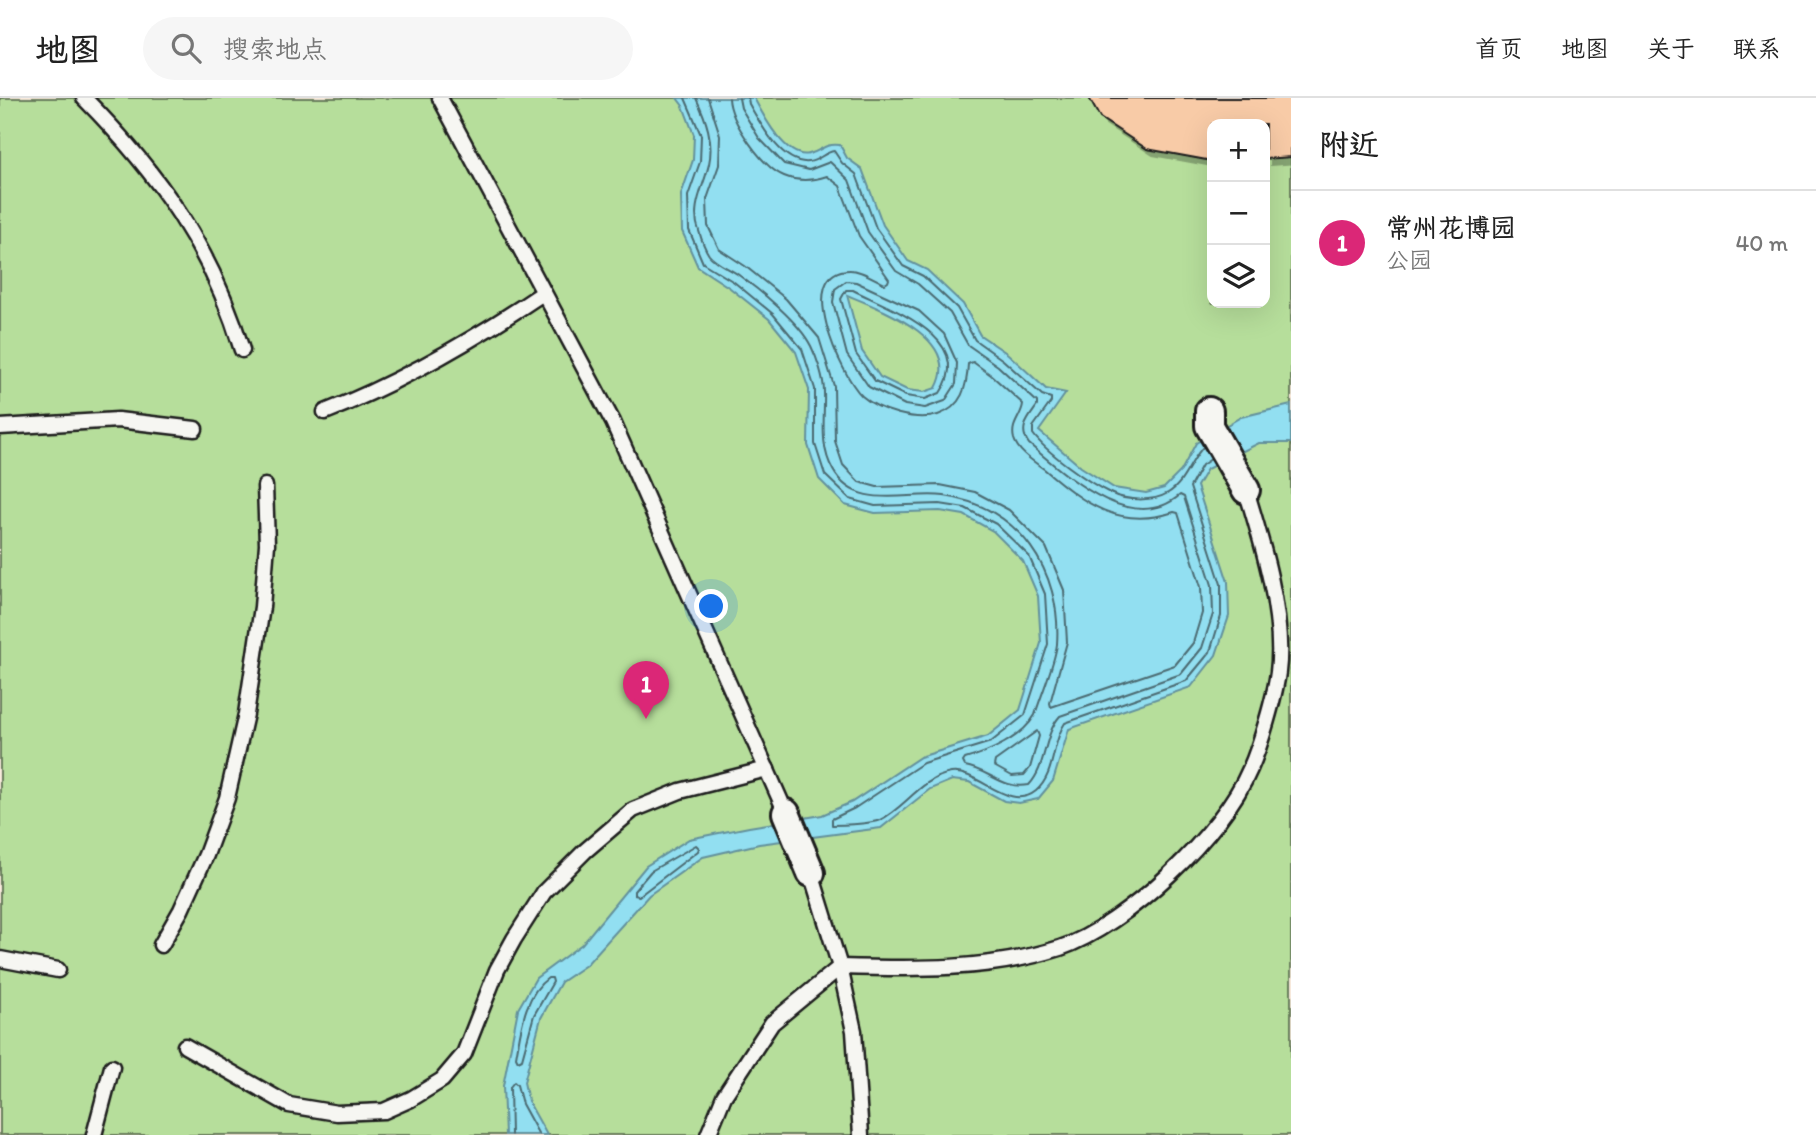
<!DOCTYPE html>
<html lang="zh">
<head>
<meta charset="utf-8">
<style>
	:root { --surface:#fff; --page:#f6f6f6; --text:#222; --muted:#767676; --line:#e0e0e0; --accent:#db2777 }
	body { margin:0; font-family:Itim,"LXGW WenKai TC",sans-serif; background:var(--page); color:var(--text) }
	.controls { position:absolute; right:21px; top:21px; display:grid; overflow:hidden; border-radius:14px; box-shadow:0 7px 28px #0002 }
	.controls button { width:63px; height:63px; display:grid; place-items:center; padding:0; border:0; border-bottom:2px solid var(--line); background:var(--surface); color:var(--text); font:35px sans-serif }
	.you { position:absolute; left:712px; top:509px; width:24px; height:24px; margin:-18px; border:5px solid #fff; border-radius:50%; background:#1a73e8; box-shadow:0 0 0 10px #1a73e833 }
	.badge { display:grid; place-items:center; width:46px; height:46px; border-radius:50%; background:var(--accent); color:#fff; font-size:23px; font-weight:700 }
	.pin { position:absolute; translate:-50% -58px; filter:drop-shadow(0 2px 4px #0008) }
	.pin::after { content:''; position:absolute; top:37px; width:24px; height:21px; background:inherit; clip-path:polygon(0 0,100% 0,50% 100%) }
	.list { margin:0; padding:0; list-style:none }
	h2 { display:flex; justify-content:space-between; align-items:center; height:91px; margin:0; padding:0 28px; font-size:30px }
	h2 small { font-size:23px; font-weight:400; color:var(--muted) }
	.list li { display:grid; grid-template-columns:46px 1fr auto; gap:21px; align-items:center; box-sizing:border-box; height:105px; padding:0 28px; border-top:2px solid var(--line) }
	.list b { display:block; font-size:26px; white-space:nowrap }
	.list p { margin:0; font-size:23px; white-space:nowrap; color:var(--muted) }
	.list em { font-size:23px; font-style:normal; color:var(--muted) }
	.icon { flex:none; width:38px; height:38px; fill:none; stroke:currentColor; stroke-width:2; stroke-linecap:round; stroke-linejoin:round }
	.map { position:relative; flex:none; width:1291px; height:1037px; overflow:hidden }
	header { display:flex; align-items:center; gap:42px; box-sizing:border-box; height:98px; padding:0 35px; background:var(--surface); border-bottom:2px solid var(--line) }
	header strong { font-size:33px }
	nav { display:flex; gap:38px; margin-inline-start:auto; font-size:24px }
	.search { width:490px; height:63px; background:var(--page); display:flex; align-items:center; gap:18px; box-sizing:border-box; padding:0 24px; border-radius:38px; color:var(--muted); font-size:26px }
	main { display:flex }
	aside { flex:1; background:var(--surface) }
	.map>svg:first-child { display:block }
	.green { fill:#b6de9b; stroke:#697d5c; stroke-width:2; fill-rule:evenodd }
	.water { fill:#92dff1; stroke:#63919c; stroke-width:2; fill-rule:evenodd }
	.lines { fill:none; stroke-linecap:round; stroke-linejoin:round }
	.shore { stroke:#4b6a71; stroke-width:2 }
	.building { fill:#f8cba7; stroke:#1c1c1c; stroke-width:2; filter:url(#shadow) }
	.service-casing { stroke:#1c1c1c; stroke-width:19 }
	.minor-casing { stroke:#1c1c1c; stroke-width:32 }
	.service { stroke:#f6f6f2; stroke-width:14 }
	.minor { stroke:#f6f6f2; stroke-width:26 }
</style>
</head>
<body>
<header>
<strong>地图</strong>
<div class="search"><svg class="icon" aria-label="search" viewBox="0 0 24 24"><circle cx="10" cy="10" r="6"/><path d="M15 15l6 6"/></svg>搜索地点</div>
<nav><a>首页</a><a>地图</a><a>关于</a><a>联系</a></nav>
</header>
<main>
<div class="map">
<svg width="1291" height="1037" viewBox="0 0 1291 1037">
	<defs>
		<filter id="shadow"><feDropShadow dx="6" dy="6" stdDeviation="0" flood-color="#0004"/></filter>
	</defs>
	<rect width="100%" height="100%" fill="#f7e9dc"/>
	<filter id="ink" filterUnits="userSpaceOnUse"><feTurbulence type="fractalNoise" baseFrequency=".0143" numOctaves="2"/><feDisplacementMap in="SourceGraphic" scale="14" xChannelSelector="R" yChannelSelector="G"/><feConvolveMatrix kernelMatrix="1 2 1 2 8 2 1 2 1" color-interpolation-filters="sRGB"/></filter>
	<g filter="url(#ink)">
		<path class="green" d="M0,0H1291V1037H0ZM1212,26H1265V205H1212Z"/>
		<path class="water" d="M677,0H754C763,17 786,62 809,56C823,53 823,45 840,47L847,60L862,71L883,127L908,163L927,172L963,206L980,237L1008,256L1046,291L1066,295L1039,333L1081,369L1114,390L1146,395L1164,390L1181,373L1196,345L1241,319L1291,307V345H1259L1207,371L1197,388L1228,484L1229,518L1216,557L1191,589L1069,631L1053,683L1038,701L1019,705L1004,703L969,684L952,682L930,691L881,730L759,746L703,759L649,797L586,867L561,884L541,920L524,984L528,1003L547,1037H505L503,988L518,911L536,880L582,846L646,768L689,741L749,729L822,717L852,704L920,659L988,638L1020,612L1041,545L1038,498L1023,463L993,433L964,417L940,413L875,415L845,407L819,381L808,347L809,292L796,254L769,221L730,190L698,169L682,133L681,97L693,62L694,37L683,8ZM847,197C881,211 963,241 936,290L924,294L907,292L880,279L862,253Z"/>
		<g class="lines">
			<g class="shore">
				<path d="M685,0L701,37L700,64L688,98L689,132L703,165L734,184L773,216L802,251L815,291V346L825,377L850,401L875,408L940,406L965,410L996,426L1029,458L1045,496L1048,546L1025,617L991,644L923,665L855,710L832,721V727C842,727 871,726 880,722C905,710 921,680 951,675C978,671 1009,715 1036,693C1056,676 1051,645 1065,625L1186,583L1210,554L1221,518V486L1190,389L1202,367L1211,361"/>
				<path d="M696,0C706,21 714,43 709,66C704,89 690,109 699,133C701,140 705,151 709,157C716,166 731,171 740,178C762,194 799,224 811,248C817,260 824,280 824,294C825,319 819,348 833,372C856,414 907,393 944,398C1019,408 1062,473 1057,546C1055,565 1041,597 1035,617C1022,640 989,654 965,661L963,664L965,668C989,672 1003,692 1029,687C1047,668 1043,637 1060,618L1181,576L1202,550L1213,516L1212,487L1184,399L1180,397C1131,439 1065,376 1029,346C1018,331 1028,321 1037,308V304L998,268L968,247L950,215L918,186L896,173L868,134L849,82L830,64L809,72L784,66L759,40L741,10L739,0"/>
				<path d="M708,0L720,37L719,67L707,101L708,128L719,151L745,168L786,201L819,240L834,288L835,343L843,367L859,384L877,389L940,387L975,394L1009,412L1046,449L1064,492L1067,544L1050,605L1051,609L1175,567L1193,545L1202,515L1201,489L1178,415L1174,414C1119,432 1085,406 1044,371C1033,363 1018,354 1014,341C1010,326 1022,318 1023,306L991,277L973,264L968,266C967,289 962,309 938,317C916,324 879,313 862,298C841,278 793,172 850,172C862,172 874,181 885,186L888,184L889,181L859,138L840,88L827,78C812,83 799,84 784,78C763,70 730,23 729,0"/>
				<path d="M748,0L749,6C760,25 782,67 809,64C818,63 825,54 834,53L842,65L856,76L876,130L903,168L923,178L957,210L975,242L1003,262L1042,297L1051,300V304L1033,329V336C1046,354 1089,385 1110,395C1125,403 1153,404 1168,395C1186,384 1190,362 1204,348"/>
				<polygon points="846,183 856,184 919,213 944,236 957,265 956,286 945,303 925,310 905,307 869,289 847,257 833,204 835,191"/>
				<path d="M846,192H853C888,210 978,240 940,295L925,301L906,298L875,283L856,256L841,201Z"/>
				<polygon points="1037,633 1039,638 1030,670 1024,677 1012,678 994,668 995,663"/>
				<polygon points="696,747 699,750 698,753 639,798 634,797 634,793 651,773"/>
				<path d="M548,880H552L553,884L534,917L522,961L518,963L516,959C521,932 524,897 548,880Z"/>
				<polyline points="511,1037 510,989 514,984 517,987 522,1006 539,1037"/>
			</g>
		</g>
		<polygon class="building" points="1089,0 1291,0 1291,59 1265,61 1265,26 1212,26 1212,63 1147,51 1100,20"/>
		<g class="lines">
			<defs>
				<g id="service">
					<path d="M84,0C159,76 211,149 242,252"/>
					<polyline points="440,0 613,324 786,715"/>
					<path d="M325,314C401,284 475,241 543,195"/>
					<polyline points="0,329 118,322 195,331"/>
					<polyline points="811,775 840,869 854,933 861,1037"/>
					<polyline points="161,847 181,812 206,757 227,700 246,616 262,509 267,446 265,388"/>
					<polyline points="0,861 58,872"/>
					<polyline points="185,948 289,1007 337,1015 384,1013 411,1001 442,982 464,956 497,872 514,841 544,794 585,753 633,712 680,693 767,671"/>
					<polyline points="94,1037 112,969"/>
					<path d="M708,1037L724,998L772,925L840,869C915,871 988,873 1060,850C1126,828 1223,735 1250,671C1260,649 1275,598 1278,574C1285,519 1262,444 1246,392"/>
				</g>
				<g id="minor">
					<polyline points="1209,313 1209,328 1246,392"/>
					<polyline points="786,715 811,775"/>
				</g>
			</defs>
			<use href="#service" class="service-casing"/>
			<use href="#minor" class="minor-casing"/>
			<use href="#service" class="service"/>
			<use href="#minor" class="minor"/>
		</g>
	</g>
</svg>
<div class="controls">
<button>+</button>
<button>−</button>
<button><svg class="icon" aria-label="layers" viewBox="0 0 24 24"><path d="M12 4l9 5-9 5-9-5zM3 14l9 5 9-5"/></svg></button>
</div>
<div class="you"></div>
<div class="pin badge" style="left:646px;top:621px">1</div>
</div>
<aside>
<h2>附近<small></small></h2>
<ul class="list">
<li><span class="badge">1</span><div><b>常州花博园</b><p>公园</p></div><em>40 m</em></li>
</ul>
</aside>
</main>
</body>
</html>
